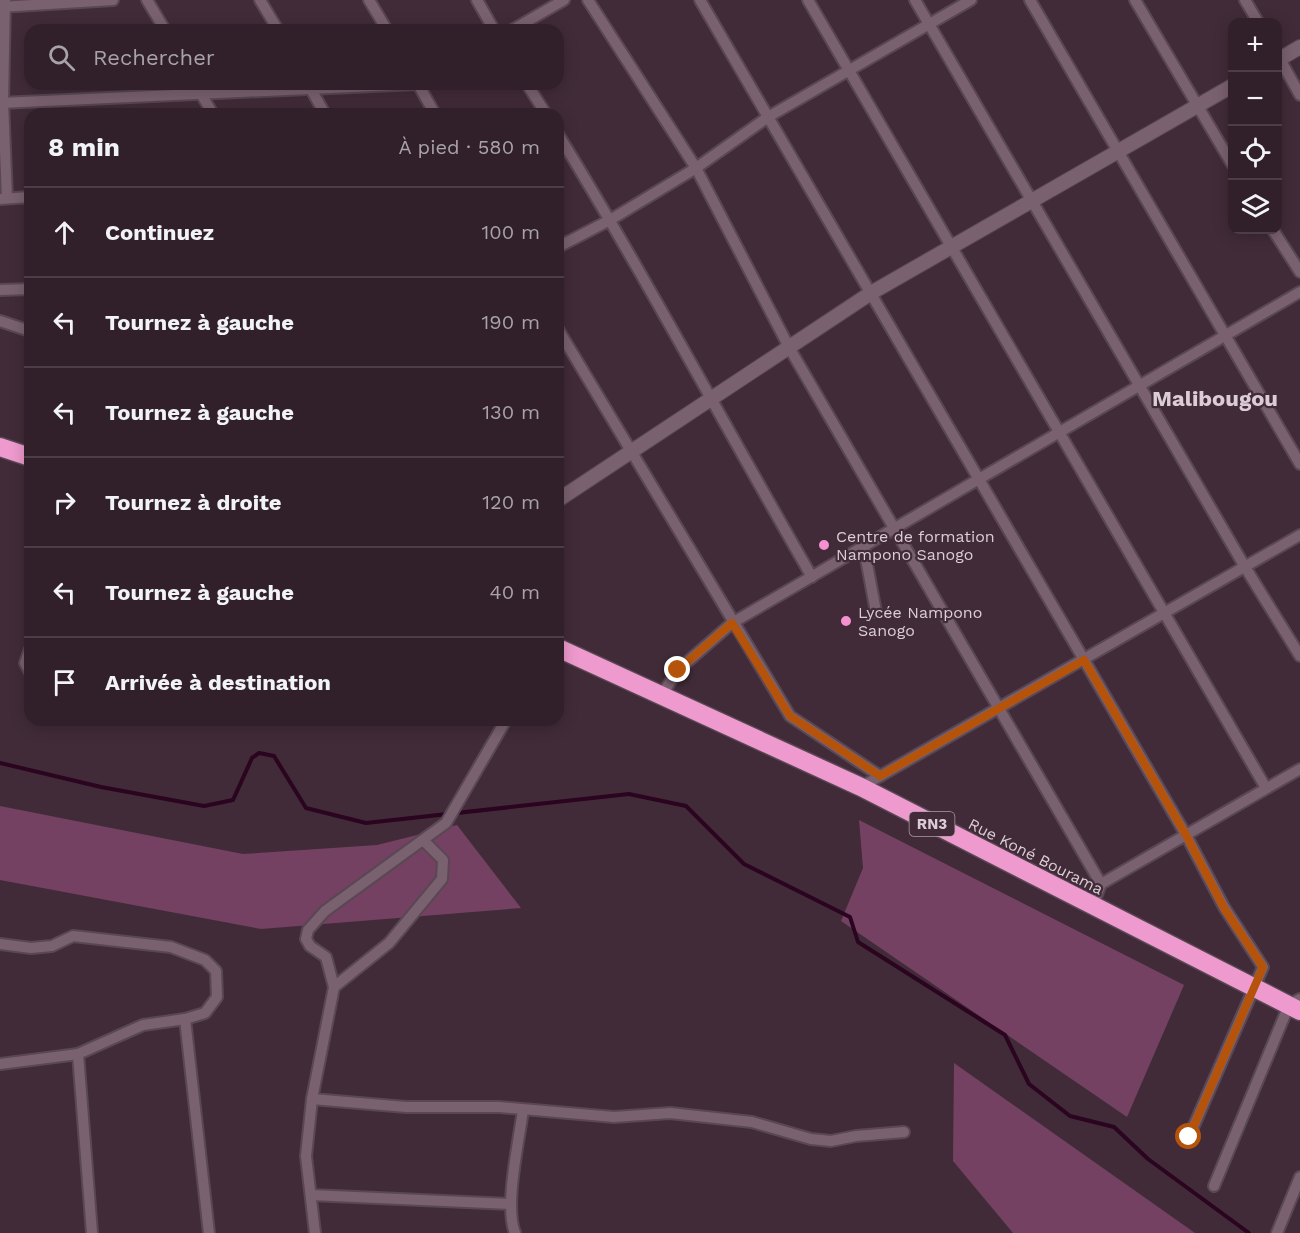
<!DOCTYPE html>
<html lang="fr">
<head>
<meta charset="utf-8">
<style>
	:root { --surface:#31202a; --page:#3d2d36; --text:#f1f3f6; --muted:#a8a3a8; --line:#4c3e47 }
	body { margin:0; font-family:"Work Sans",sans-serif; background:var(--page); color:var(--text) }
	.controls { position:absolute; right:18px; top:18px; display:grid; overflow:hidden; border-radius:12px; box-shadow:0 3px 15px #0003 }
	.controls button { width:54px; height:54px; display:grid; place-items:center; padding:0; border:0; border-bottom:2px solid var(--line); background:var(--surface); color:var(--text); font:30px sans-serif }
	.stop { position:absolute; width:18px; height:18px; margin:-14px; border:4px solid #b45309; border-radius:50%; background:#fff }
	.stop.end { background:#b45309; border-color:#fff; box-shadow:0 2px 6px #0008 }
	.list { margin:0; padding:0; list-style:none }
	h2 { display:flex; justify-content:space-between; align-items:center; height:78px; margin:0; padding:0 24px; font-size:26px }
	h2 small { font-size:20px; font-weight:400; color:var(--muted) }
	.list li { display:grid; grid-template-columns:39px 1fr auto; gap:18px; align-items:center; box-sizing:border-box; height:90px; padding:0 24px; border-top:2px solid var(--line) }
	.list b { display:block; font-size:22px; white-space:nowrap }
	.list em { font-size:20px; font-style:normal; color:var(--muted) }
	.icon { flex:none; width:33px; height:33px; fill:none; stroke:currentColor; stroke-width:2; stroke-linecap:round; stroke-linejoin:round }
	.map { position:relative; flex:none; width:1300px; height:1233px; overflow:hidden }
	.search { position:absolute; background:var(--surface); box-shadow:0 3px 15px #0003; left:24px; top:24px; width:540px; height:66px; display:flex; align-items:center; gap:15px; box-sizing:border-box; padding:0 21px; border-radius:18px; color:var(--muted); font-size:22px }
	.panel { position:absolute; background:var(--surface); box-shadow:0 3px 15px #0003; left:24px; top:108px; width:540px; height:618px; border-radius:18px }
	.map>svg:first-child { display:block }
	.green { fill:#744162 }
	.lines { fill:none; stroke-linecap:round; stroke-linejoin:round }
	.stream { stroke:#2b0420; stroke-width:4 }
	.street-casing { stroke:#594753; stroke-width:14 }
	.secondary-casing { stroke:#594753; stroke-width:16 }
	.highway-casing { stroke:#594753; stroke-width:21 }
	.street { stroke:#7a6170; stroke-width:10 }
	.secondary { stroke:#7a6170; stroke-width:14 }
	.highway { stroke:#ee9ace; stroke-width:18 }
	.route { stroke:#b45309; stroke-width:8 }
	.poi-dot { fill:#f590d1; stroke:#412b38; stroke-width:2 }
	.labels { text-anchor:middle; stroke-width:4.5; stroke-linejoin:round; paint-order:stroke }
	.shield { fill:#412b38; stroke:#ad9ca6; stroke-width:1.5 }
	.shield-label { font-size:15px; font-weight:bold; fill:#dbccd5 }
	.poi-label { font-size:16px; fill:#dbccd5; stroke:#412b38; text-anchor:start }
	.street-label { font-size:16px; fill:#dbccd5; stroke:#412b38 }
	.district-label { font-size:22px; font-weight:bold; fill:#dbccd5; stroke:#412b38 }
</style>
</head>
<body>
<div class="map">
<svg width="1300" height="1233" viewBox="0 0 1300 1233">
	<rect width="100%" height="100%" fill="#412b38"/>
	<g class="green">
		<polygon points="0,806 243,854 377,845 457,825 521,908 261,929 0,880"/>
		<polygon points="859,820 1184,985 1127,1117 841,921 863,868"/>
		<polygon points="954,1063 1195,1233 1013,1233 953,1161"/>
	</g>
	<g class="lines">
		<polyline class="stream" points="0,763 101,787 204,806 233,800 252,758 259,753 274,756 306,808 366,823 629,794 686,806 744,864 850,917 858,942 1005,1035 1029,1084 1070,1116 1114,1127 1148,1159 1249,1233"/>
		<defs>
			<g id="street">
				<polyline points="5,0 3,102 7,198"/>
				<polyline points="147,0 165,30"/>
				<polyline points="260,0 278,30"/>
				<polyline points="369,0 387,30"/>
				<polyline points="477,0 494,30"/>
				<polyline points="588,0 696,168 790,349 1101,884"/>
				<polyline points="700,0 1186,835 1224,907 1263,967 1189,1137"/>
				<polyline points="808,0 1266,788"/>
				<polyline points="915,0 1245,567 1300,656"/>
				<polyline points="1030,0 1300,464"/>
				<polyline points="1135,0 1232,164"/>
				<polyline points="1245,0 1258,22"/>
				<polyline points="0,7 113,0"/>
				<polyline points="512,30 564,0"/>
				<polyline points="1278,56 1300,95"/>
				<polyline points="195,84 213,114"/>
				<polyline points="308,84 325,114"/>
				<polyline points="418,84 435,114"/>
				<polyline points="527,84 546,114"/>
				<polyline points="0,103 418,84"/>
				<path d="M558,134C647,279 727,430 812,577"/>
				<polyline points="0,199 30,197"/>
				<polyline points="1273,230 1300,272"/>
				<polyline points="558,247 610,220 696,168 768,117 971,0"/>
				<polyline points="0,290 30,289"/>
				<polyline points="0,321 30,331"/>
				<polyline points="558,329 790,716 880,776"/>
				<polyline points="864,548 876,612"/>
				<polyline points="30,649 25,663 30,672"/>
				<polyline points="661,696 678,670 732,623 1300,292"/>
				<polyline points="861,787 1300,535"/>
				<polyline points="1092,907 1101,884 1300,769"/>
				<polyline points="0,944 31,948 52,946 73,936 171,947 205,960 216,971 217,997 205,1013 185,1019 143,1025 78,1054 92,1233"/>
				<polyline points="334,987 389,943 442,879 443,860 423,840"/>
				<polyline points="185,1019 209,1233"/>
				<polyline points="0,1064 78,1054"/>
				<polyline points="312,1099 406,1107 499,1107 614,1117 670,1113 752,1122 811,1139 831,1141 856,1136 904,1132"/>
				<polyline points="1214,1186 1289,1005 1300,999"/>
				<polyline points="311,1195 511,1204"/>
				<polyline points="315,1233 306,1156 312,1099 334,987 326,957 310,946 306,939 308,930 325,911 446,823 506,720"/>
				<path d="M515,1233C504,1206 519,1141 523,1110"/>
				<polyline points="1277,1233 1300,1177"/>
			</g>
			<g id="secondary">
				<polyline points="1278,60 1300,47"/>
				<polyline points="558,500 871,293 1232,86"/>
			</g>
			<g id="highway">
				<polyline points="0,447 30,457"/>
				<polyline points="558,648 861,787 1300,1011"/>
			</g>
		</defs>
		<use href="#street" class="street-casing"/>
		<use href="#secondary" class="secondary-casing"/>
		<use href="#highway" class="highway-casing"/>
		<use href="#street" class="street"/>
		<use href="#secondary" class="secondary"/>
		<use href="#highway" class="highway"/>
	</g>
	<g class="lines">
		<polyline class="route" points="678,670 732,623 790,716 880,776 1084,660 1186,835 1224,908 1263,967 1189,1137"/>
	</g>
	<g class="poi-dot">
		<circle cx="824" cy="545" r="6"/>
		<circle cx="846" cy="621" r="6"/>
	</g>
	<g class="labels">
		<rect class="shield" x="909.5" y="812" width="45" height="24" rx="4.5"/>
		<g class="shield-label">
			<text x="932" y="829">RN3</text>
		</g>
		<g class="poi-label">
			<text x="836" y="542">Centre de formation<tspan x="836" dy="18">Nampono Sanogo</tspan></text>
			<text x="858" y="618">Lycée Nampono<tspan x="858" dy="18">Sanogo</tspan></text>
		</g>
		<g class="street-label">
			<text transform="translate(1036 856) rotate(27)" y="6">Rue Koné Bourama</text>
		</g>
		<g class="district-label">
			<text x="1215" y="406">Malibougou</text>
		</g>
	</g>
</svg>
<div class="controls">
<button>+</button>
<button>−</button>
<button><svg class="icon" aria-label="locate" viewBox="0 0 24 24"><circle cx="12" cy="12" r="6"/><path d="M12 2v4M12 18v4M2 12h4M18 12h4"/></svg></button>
<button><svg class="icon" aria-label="layers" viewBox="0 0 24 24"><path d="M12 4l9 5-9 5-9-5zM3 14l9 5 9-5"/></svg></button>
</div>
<div class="stop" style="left:1189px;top:1137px"></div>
<div class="stop end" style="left:678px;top:670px"></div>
<div class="search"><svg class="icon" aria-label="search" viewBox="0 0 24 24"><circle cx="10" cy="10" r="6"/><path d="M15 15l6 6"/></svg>Rechercher</div>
<section class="panel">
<h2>8 min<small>À pied · 580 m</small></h2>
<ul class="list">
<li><svg class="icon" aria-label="ahead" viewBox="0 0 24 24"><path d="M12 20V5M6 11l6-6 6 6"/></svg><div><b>Continuez</b></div><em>100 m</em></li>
<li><svg class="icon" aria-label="left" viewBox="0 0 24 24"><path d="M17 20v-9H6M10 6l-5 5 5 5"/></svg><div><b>Tournez à gauche</b></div><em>190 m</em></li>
<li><svg class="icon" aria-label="left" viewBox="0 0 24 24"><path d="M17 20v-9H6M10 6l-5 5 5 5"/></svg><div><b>Tournez à gauche</b></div><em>130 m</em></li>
<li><svg class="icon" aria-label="right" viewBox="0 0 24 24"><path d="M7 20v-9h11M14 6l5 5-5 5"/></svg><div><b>Tournez à droite</b></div><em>120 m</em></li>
<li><svg class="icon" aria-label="left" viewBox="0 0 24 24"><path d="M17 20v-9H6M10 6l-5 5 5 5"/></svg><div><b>Tournez à gauche</b></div><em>40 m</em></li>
<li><svg class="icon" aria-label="arrive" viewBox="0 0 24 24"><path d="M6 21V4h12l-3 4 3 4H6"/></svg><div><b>Arrivée à destination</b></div></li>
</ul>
</section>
</div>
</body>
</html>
